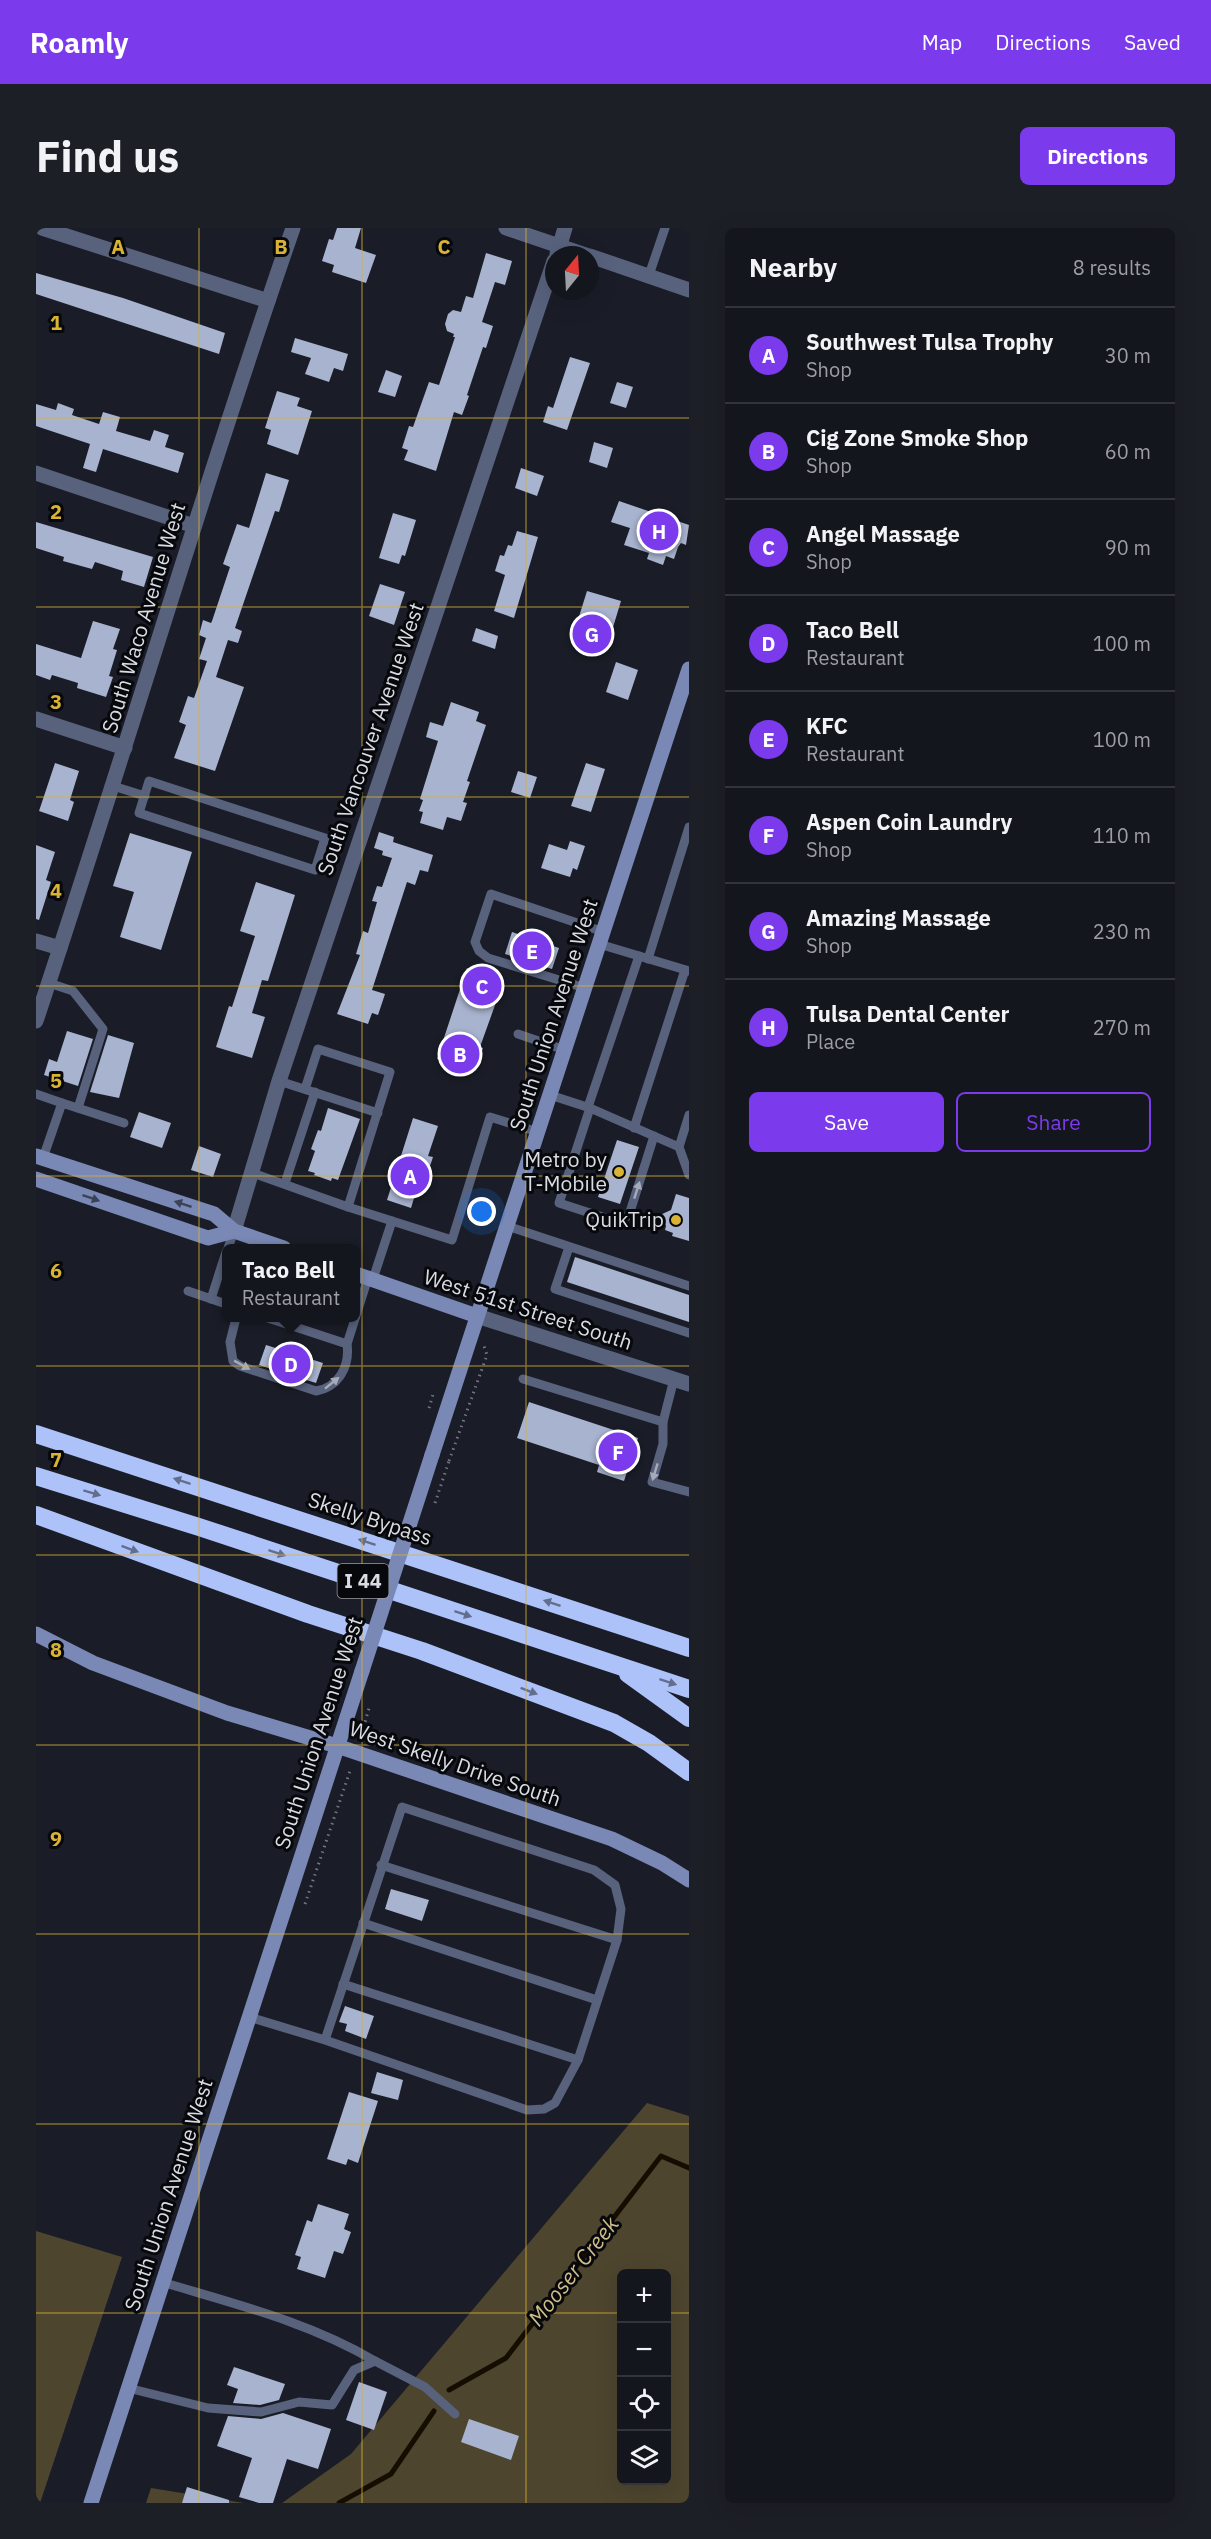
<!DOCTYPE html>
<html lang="en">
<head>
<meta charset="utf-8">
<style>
	:root { --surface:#14161d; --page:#1d1f26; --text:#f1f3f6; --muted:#9d9fa4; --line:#33353b; --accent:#7c3aed }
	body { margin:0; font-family:"IBM Plex Sans",sans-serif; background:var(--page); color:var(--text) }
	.controls { position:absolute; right:18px; bottom:18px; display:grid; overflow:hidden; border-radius:9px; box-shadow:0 6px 24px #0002 }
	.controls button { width:54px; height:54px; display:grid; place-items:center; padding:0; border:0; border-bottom:2px solid var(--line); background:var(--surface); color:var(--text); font:30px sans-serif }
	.compass { position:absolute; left:509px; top:18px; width:54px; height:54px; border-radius:50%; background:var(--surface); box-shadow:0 6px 24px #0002; rotate:18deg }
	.you { position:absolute; left:446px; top:984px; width:21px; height:21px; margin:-15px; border:4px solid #fff; border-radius:50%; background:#1a73e8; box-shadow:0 0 0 9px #1a73e833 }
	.badge { display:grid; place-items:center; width:39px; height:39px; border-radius:50%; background:var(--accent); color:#fff; font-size:20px; font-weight:700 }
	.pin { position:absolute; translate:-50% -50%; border:3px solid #fff; box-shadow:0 2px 6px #0006 }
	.popup { position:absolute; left:186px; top:1016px; width:138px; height:78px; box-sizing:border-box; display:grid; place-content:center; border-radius:9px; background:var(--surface); filter:drop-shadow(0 2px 4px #0005); font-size:20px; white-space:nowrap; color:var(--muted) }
	.popup b { font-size:22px; color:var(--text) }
	.popup::after { content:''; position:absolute; left:50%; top:100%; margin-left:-12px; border:12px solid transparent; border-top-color:var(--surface) }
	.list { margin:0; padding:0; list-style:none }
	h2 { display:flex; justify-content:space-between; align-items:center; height:78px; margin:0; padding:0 24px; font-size:26px }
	h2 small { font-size:20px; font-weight:400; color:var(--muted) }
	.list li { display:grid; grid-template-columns:39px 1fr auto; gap:18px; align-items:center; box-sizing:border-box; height:96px; padding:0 24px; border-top:2px solid var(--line) }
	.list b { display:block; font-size:22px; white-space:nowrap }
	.list p { margin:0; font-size:20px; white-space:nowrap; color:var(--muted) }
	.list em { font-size:20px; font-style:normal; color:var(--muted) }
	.actions { display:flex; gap:12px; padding:18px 24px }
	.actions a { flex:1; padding:14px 0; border:2px solid var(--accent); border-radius:9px; text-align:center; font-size:21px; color:var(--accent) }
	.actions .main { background:var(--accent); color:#fff }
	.icon { flex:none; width:33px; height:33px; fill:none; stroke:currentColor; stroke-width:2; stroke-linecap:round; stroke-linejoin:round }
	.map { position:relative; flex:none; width:653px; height:2275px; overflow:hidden; border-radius:9px }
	header { display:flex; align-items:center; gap:36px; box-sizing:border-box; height:84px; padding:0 30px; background:var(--accent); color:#fff }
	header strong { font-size:28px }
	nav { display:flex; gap:33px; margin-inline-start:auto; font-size:21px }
	.intro { display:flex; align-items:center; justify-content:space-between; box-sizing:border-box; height:144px; padding:0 36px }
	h1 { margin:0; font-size:42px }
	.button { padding:15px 27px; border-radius:9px; background:var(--accent); color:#fff; font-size:21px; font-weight:700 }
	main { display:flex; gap:36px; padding:0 36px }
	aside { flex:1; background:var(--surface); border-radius:9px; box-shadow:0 6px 24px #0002 }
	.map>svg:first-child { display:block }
	.green { fill:#4d452e; fill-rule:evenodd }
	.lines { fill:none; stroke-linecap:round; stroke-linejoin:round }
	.stream { stroke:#150e00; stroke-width:5 }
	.building { fill:#a8b3cf }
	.path { stroke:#747780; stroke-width:3; stroke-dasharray:1.5 4.5; stroke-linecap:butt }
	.lane { stroke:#58627d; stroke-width:9 }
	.street { stroke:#58627d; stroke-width:15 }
	.secondary { stroke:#7988b5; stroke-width:15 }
	.highway { stroke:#aec2fa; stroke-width:18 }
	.path-bridge { stroke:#747780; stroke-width:3; stroke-dasharray:1.5 4.5; stroke-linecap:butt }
	.secondary-bridge { stroke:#7988b5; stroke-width:15 }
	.oneway { fill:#a6abba }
	.oneway2 { fill:#3a4258 }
	.oneway3 { fill:#636e8f }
	.grid { fill:none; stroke:#d9b334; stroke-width:1.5; stroke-opacity:0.55 }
	.poi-dot { fill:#d9b334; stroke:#07080c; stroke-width:2 }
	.labels { text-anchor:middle; stroke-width:6; stroke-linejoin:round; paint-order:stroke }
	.shield { fill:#07080c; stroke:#9b9ca2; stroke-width:1.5 }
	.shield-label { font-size:20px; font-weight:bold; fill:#dadce3 }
	.street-label { font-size:21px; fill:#dadce3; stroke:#07080c }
	.poi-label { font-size:21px; fill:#dadce3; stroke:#07080c; text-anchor:end }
	.water-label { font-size:22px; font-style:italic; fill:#cfbe89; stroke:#07080c }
	.grid-label { font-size:20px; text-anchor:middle; font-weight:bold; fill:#d9b334; stroke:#07080c; stroke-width:6; stroke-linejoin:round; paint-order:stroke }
</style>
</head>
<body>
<header>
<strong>Roamly</strong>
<nav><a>Map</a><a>Directions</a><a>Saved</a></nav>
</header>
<div class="intro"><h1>Find us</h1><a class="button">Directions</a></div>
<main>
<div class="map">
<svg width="653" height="2275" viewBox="0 0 653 2275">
	<rect width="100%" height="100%" fill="#1a1d27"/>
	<g class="green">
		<path d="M611,1875L653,1888V2275H246L315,2226ZM586,2046H630V2252H586Z"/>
		<polygon points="0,2003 86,2029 4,2275 0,2275"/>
		<polygon points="115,2260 208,2275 110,2275"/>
	</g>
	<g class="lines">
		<g class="stream">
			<polyline points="413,2162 470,2130 625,1928 653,1940"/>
			<polyline points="303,2275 355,2246 398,2183"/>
		</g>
	</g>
	<g class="building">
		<polygon points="301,0 325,0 319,20 340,27 330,55 296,44 298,37 286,33 293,11 297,12"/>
		<polygon points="450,25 476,33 469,57 459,54 446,94 457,98 450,120 447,119 431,167 433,168 426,187 418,184 400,243 368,232 372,222 366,220 373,198 377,199 393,154 403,157 419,109 417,109 418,106 411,103 409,96 412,86 417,82 425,84 430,68 437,70"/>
		<polygon points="0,45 87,70 189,105 183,126 0,66"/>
		<polygon points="259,110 312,126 307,143 298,140 293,154 269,146 275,130 255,124"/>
		<polygon points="534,129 554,135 531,202 507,194 512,178 517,180"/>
		<polygon points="350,142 366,148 359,169 342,164"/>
		<polygon points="581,154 597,159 590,180 574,175"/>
		<polygon points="241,163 264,170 261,178 276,183 262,227 231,216 235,202 229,200"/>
		<polygon points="22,175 38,181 36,187 63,196 67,184 84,189 80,203 114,213 118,202 133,207 129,219 148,225 142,245 67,221 60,244 47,240 54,216 0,198 0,176 20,182"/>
		<polygon points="558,214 577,220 571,240 553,234"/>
		<polygon points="485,240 508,248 501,268 479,260"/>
		<polygon points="230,245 253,252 243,284 239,283 199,400 206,403 202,415 192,412 180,449 208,459 179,543 138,530 150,497 143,494 152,468 158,470 171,433 163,431 170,410 163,407 167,392 175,395 176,393 194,339 187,336 201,296 213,300"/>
		<polygon points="583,273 653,297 650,317 645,315 642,319 638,331 630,328 627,337 611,331 613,325 588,317 594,300 575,294"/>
		<polygon points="357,285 380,292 369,328 366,327 363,336 343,330"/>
		<polygon points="0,294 117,329 108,359 85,352 87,343 59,334 56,341 27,333 28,329 0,320"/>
		<polygon points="481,303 502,309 478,390 458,383 469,347 459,343 464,327 468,328 472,317 476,318"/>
		<polygon points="344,356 369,364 358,397 333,388"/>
		<polygon points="551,363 585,373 571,419 537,408"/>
		<polygon points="57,393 84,401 77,421 81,422 73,448 77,449 70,469 41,460 42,455 16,447 14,452 0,447 0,416 45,430"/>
		<polygon points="440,400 462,408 459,421 436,413"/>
		<polygon points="580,434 602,442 592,472 570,464"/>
		<polygon points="415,474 443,484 440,493 450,497 431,553 434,554 427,574 431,575 425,593 411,589 407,602 384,595 387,584 383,583 387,572 384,571 402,513 390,509 394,494 407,498"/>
		<polygon points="19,535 43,543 34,572 38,574 32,593 3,583"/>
		<polygon points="550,535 569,541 555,584 535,578"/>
		<polygon points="482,543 501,549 494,570 475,564"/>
		<polygon points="343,604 358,609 357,614 397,627 392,644 384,642 379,657 371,654 336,762 349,766 342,787 336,785 332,796 301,786 324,727 320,726 327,703 332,705 341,674 336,673 341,658 346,659 356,630 346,627 347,623 338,620"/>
		<polygon points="94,605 156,624 125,722 84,709 98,664 77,658"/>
		<polygon points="534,613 549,618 541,642 537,640 534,649 505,640 513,616 531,622"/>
		<polygon points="0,617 19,624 10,652 15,654 3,692 0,691"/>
		<polygon points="220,654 259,667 232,753 226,752 216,785 229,789 216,830 180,819 193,778 196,779 219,708 204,703"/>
		<polygon points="476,704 523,720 516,741 469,726"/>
		<polygon points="431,740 468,752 444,819 447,820 439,843 401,831"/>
		<polygon points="31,803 57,811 42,858 8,847 13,831 21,834"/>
		<polygon points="72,807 98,815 83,870 54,864"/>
		<polygon points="292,880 324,891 302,952 296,950 295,953 278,947 279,945 272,943 279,923 275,921 282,902 285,903"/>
		<polygon points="103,884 135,895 126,920 94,909"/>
		<polygon points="377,890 402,898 392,928 397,929 384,968 379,967 375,980 351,972"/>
		<polygon points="581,912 603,919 584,976 562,969"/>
		<polygon points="163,918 185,926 177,949 155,942"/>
		<polygon points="640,966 653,970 653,1013 636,1008 637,1005 629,1002 630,998 624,987 635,982"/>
		<polygon points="539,1029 653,1067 653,1094 531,1054"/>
		<polygon points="230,1117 287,1135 280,1155 223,1137"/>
		<polygon points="493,1174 602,1210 588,1253 561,1244 563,1237 481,1210"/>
		<polygon points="355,1661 393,1672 386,1693 349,1681"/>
		<polygon points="309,1778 338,1788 330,1811 309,1803 311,1796 303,1794"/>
		<polygon points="341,1844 367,1852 362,1872 335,1865"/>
		<polygon points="313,1864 342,1873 322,1935 312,1931 310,1937 291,1931"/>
		<polygon points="282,1976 313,1986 308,2001 315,2004 307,2026 298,2023 289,2050 261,2041 265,2029 259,2027 271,1992 276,1994"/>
		<polygon points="198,2139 249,2156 243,2172 224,2177 197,2175 202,2161 191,2157"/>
		<polygon points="323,2154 351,2164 338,2202 310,2192"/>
		<polygon points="247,2185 295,2201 282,2241 251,2231 237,2275 223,2275 203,2269 216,2230 181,2218 192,2188 225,2191"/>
		<polygon points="433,2191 483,2208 475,2232 425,2214"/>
		<polygon points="151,2259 193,2272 193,2275 146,2275"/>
	</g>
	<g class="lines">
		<g class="path">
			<polyline points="393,1180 398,1163"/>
			<polyline points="413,1233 451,1127 448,1118"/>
			<polyline points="324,1511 334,1477"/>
			<polyline points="251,1616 275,1536 280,1533"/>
			<polyline points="269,1676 315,1540"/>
		</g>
		<g class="lane">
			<polyline points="612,50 629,0"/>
			<polygon points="113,553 289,610 279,642 103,585"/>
			<polyline points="77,558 109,568"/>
			<polyline points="563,716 653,743"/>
			<polyline points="612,731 653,599"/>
			<polyline points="13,755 37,763 67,801 42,880"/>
			<polyline points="549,760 452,730 443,723 439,714 455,666 568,704"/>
			<polyline points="482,806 529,822"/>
			<polyline points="243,853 342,885"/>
			<polyline points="0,866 26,875 7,930"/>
			<polyline points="514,867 554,880 643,919 653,947"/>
			<polyline points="26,875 88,895"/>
			<polyline points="552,879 603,728"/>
			<polyline points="554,880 523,975 582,994 593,987 618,908"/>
			<polyline points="598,900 649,742"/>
			<polyline points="643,919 653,887"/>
			<polyline points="214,944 312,979 354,844 282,821 269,861"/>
			<polyline points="249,955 279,864"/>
			<polyline points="312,979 416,1012 454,889 502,904"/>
			<polyline points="471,998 653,1058"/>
			<polyline points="533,1019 519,1061 653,1105"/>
			<polyline points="192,1020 198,1003"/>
			<polyline points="337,1051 356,993"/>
			<polyline points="152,1063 190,1076"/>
			<polyline points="175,1071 190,1024"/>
			<path d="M200,1090L194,1114L197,1133L204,1138L280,1163C303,1159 314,1138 311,1116L332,1050"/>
			<polyline points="232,1090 311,1116"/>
			<polyline points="487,1151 627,1194 638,1151"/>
			<polyline points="627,1194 627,1216 616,1254 653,1264"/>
			<polyline points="345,1637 581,1712"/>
			<polyline points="327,1695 561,1772"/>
			<polyline points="307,1756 542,1832"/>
			<polyline points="213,1789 289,1812 491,1882 508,1881 519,1875 542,1832 581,1712 585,1681 579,1657 558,1642 366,1579 289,1812"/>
			<polyline points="339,2133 389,2159 419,2186"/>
			<path d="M92,2160L172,2180L225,2184L263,2174L296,2177L318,2142L339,2133C273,2094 199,2076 126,2054"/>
		</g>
		<g class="street">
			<polyline points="6,0 232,73"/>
			<polyline points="470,0 550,27"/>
			<polyline points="521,26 529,0"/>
			<polyline points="554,28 653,62"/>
			<polyline points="0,245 158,298"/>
			<polyline points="0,491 89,520"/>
			<polyline points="0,713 24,720"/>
			<path d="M0,793C88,529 166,263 257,0"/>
			<polyline points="198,1003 243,853 518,33"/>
			<polyline points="441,1088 653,1156"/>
		</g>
		<g class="secondary">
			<polyline points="0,928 178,986 198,1003 248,1020"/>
			<polyline points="0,951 172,1010 198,1003"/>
			<polyline points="320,1046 441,1088"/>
			<polyline points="396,1227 653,441"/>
			<polyline points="0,1406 57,1435 191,1485 301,1518 576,1611 626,1635 653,1652"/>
			<polyline points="55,2275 326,1443"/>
		</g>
		<g class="highway">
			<polyline points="0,1206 653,1420"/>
			<polyline points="0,1248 163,1299 653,1461"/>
			<polyline points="0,1287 272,1386 386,1423 578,1495 613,1515 653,1544"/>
			<polyline points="592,1446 653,1490"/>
		</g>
		<polyline class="path-bridge" points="399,1275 413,1233"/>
		<polyline class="secondary-bridge" points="326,1443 396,1227"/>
	</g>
	<defs><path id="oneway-solid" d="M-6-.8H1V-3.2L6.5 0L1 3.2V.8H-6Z" transform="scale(1.5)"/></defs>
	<g class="oneway">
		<use href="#oneway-solid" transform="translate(601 962) rotate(-72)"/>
		<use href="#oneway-solid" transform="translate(206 1137) rotate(29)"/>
		<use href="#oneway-solid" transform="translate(296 1155) rotate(-39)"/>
		<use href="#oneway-solid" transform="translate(619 1244) rotate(107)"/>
	</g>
	<g class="oneway2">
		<use href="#oneway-solid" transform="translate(55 970) rotate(19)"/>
		<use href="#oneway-solid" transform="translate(147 976) rotate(-162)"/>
	</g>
	<g class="oneway3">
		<use href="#oneway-solid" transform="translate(146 1253) rotate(-162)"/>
		<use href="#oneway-solid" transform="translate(56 1265) rotate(17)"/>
		<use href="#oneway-solid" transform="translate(331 1314) rotate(-162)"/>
		<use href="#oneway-solid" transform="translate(94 1321) rotate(20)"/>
		<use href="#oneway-solid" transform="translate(241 1325) rotate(18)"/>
		<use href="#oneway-solid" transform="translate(516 1375) rotate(-162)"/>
		<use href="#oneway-solid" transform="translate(427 1386) rotate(18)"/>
		<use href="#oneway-solid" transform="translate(632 1454) rotate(18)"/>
		<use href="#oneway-solid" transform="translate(493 1463) rotate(21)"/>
	</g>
	<path class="grid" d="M163,0V2275M326,0V2275M490,0V2275M0,190H653M0,379H653M0,569H653M0,758H653M0,948H653M0,1138H653M0,1327H653M0,1517H653M0,1706H653M0,1896H653M0,2085H586M630,2085H653"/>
	<g class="poi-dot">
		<circle cx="583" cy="944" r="6"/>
		<circle cx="640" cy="992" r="6"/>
	</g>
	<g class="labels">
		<rect class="shield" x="301.5" y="1336" width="51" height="34" rx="4.5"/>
		<g class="shield-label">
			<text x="327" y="1360">I 44</text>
		</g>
		<g class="street-label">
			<text transform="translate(108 390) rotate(-73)" y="7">South Waco Avenue West</text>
			<text transform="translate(335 511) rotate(-71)" y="7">South Vancouver Avenue West</text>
			<text transform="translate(518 787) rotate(-72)" y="7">South Union Avenue West</text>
			<text transform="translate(492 1082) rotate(18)" y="7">West 51st Street South</text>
			<text transform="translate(334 1291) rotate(18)" y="7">Skelly Bypass</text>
			<text transform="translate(283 1505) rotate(-72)" y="7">South Union Avenue West</text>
			<text transform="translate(419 1536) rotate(19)" y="7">West Skelly Drive South</text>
			<text transform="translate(133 1967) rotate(-72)" y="7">South Union Avenue West</text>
		</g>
		<g class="poi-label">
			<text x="571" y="939">Metro by<tspan x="571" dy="24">T-Mobile</tspan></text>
			<text x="628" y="999">QuikTrip</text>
		</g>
		<g class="water-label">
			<text transform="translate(537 2043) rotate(-52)" y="8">Mooser Creek</text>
		</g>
	</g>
	<g class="grid-label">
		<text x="82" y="26">A</text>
		<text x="245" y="26">B</text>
		<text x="408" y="26">C</text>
		<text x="20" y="102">1</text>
		<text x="20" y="291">2</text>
		<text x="20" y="481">3</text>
		<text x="20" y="670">4</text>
		<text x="20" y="860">5</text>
		<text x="20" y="1050">6</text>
		<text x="20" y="1239">7</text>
		<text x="20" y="1429">8</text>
		<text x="20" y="1618">9</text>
	</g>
</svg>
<div class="controls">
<button>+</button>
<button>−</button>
<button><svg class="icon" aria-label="locate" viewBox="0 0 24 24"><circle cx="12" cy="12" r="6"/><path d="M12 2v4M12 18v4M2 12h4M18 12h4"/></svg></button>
<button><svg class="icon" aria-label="layers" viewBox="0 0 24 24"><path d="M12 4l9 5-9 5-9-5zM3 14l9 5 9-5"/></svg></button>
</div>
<svg class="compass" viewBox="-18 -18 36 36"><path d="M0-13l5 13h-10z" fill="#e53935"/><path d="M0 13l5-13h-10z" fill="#9d9fa4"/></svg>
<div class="you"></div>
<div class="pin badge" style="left:374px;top:948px">A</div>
<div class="pin badge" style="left:424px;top:826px">B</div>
<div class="pin badge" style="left:446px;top:758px">C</div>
<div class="pin badge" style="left:255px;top:1136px">D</div>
<div class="popup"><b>Taco Bell</b>Restaurant</div>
<div class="pin badge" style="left:496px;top:723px">E</div>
<div class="pin badge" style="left:582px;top:1224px">F</div>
<div class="pin badge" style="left:556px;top:406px">G</div>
<div class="pin badge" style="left:623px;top:303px">H</div>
</div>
<aside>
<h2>Nearby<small>8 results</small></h2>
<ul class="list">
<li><span class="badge">A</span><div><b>Southwest Tulsa Trophy</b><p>Shop</p></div><em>30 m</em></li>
<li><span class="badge">B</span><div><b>Cig Zone Smoke Shop</b><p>Shop</p></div><em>60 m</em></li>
<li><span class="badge">C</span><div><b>Angel Massage</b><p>Shop</p></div><em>90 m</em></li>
<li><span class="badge">D</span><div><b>Taco Bell</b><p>Restaurant</p></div><em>100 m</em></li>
<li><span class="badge">E</span><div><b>KFC</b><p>Restaurant</p></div><em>100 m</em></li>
<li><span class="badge">F</span><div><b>Aspen Coin Laundry</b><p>Shop</p></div><em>110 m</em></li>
<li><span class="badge">G</span><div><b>Amazing Massage</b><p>Shop</p></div><em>230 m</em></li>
<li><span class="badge">H</span><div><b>Tulsa Dental Center</b><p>Place</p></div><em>270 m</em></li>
</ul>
<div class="actions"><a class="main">Save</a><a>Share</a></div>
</aside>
</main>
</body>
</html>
